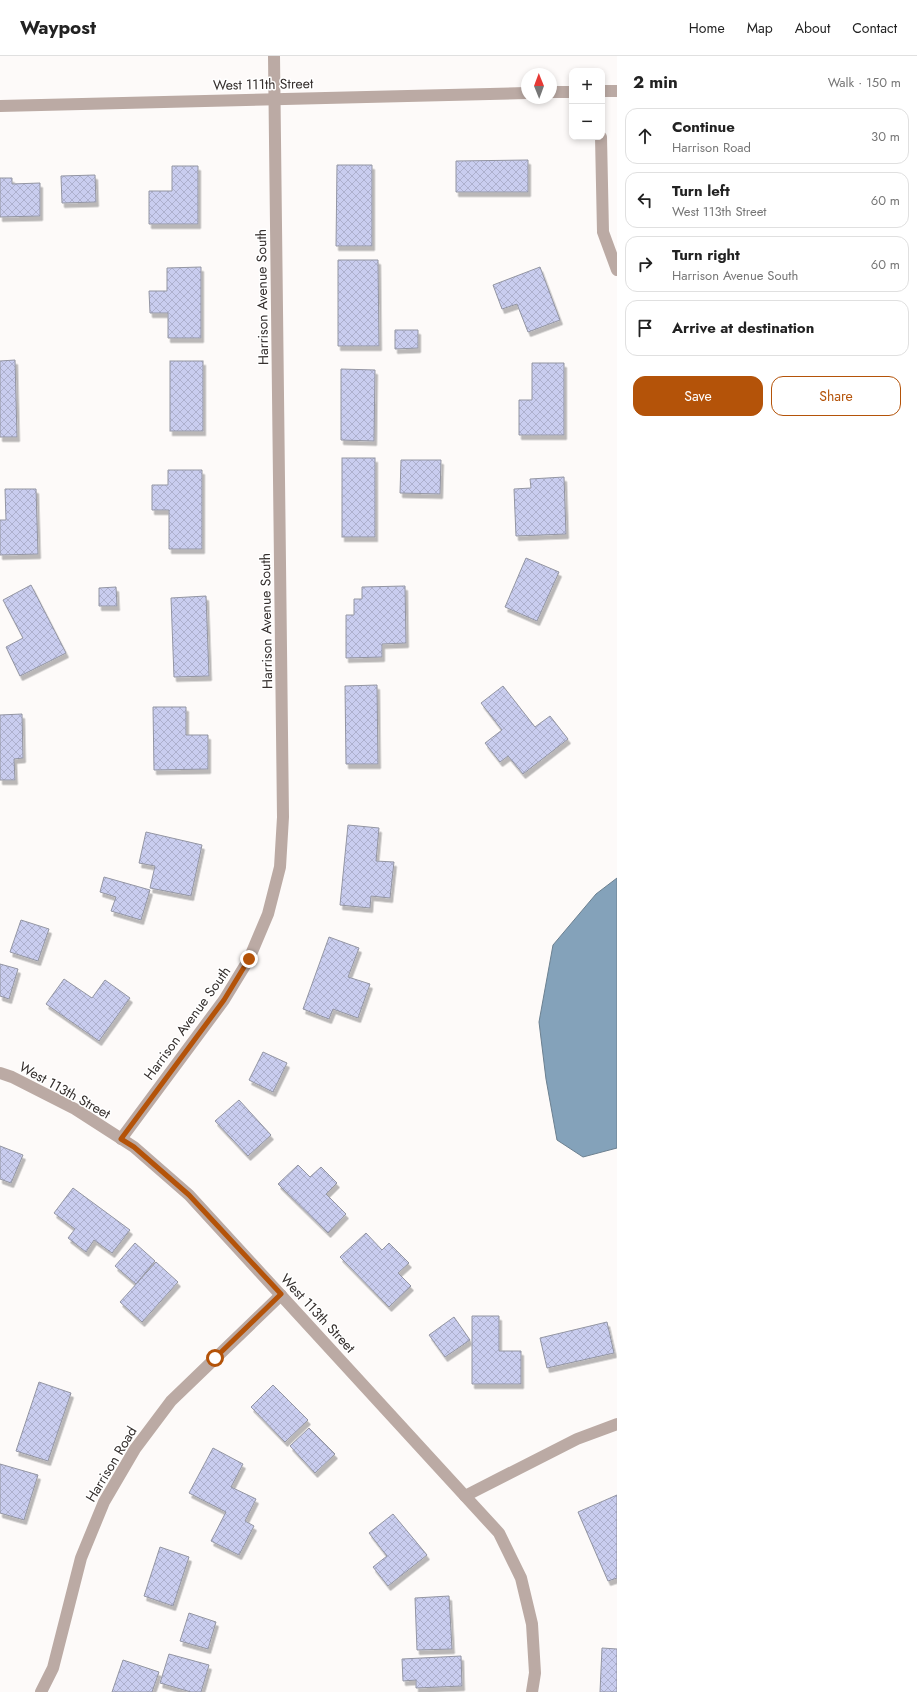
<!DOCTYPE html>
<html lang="en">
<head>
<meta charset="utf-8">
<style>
	:root { --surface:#fff; --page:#f2f2f2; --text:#222; --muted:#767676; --line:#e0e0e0; --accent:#b45309 }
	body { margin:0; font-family:Jost,sans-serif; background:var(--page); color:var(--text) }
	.controls { position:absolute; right:12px; top:12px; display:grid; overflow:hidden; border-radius:8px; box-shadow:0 2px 6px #0003 }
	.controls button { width:36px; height:36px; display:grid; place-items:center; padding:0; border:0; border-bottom:1px solid var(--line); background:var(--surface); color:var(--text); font:20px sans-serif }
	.compass { position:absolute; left:521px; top:12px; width:36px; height:36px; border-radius:50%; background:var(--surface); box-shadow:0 2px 6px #0003; rotate:359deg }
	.stop { position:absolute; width:12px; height:12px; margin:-9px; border:3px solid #b45309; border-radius:50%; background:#fff }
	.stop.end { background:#b45309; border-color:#fff; box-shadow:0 1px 4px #0008 }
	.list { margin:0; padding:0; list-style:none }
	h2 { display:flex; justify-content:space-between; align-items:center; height:52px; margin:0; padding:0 16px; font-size:17px }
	h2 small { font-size:13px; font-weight:400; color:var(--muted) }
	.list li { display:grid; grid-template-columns:26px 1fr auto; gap:12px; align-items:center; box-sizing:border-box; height:56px; margin:0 8px 8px; padding:0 8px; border:1px solid var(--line); border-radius:12px }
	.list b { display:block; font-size:15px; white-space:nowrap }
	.list p { margin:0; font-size:13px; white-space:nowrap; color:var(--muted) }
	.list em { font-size:13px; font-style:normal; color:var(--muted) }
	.actions { display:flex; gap:8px; padding:12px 16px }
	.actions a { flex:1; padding:9px 0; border:1px solid var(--accent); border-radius:12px; text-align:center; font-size:14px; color:var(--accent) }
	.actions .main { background:var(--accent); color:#fff }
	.icon { flex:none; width:22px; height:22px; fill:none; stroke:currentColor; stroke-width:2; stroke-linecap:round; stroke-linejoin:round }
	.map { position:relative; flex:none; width:617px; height:1636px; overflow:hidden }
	header { display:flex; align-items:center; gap:24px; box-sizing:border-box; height:56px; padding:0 20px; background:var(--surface); border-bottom:1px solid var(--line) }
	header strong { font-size:19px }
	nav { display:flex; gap:22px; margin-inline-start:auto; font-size:14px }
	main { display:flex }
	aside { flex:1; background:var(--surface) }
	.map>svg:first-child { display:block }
	.water { fill:#84a2ba; stroke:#6c8090 }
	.building { fill:url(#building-cross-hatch); stroke:#9395a2; filter:url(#shadow) }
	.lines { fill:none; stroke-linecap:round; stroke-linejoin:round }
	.street { stroke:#bbaaa4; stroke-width:12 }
	.route { stroke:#b45309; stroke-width:5 }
	.labels { text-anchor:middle; stroke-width:3; stroke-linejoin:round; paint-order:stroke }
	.street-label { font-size:14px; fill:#352f2d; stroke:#fff }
</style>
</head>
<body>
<header>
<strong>Waypost</strong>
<nav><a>Home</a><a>Map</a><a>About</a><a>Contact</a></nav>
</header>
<main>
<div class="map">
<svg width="617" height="1636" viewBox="0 0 617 1636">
	<defs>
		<pattern id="building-cross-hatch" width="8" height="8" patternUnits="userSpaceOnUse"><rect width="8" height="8" fill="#c9cdef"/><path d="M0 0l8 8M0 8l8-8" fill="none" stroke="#adb0cd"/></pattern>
		<filter id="shadow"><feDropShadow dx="2.5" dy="4.5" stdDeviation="0" flood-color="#0004"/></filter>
	</defs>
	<rect width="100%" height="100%" fill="#fdfaf9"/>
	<polygon class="water" points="617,822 617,1092 583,1101 557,1084 546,1023 539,966 553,889 596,838"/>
	<g class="building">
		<polygon points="528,104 528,136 456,136 456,105"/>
		<polygon points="337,109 372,109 372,190 336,190"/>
		<polygon points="172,110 198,110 198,168 149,168 149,135 172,135"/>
		<polygon points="95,119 96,146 62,147 61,120"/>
		<polygon points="0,122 12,122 12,128 40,127 40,160 0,161"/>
		<polygon points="338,204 378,204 379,290 338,290"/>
		<polygon points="201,211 201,282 168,282 168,257 150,257 149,235 167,235 167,212"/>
		<polygon points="540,211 560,264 528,276 517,248 502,253 493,229"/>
		<polygon points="395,274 418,274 418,292 395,293"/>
		<polygon points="15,304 17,381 0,381 0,305"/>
		<rect x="170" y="305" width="33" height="70"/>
		<polygon points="532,307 564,307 564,379 519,379 519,344 532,344"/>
		<polygon points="341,313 375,314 374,385 341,384"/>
		<rect x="342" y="402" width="33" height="79"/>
		<polygon points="401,404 441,404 440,438 400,437"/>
		<polygon points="168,414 202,414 202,493 169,493 169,454 152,454 152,429 168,429"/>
		<polygon points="564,421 566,478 516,480 514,433 531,432 530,423"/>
		<polygon points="5,433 36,433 38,498 0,499 0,464 6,464"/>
		<polygon points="526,502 559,516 537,565 505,551"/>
		<polygon points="31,529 66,597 20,620 6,591 23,582 3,544"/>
		<polygon points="405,530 406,587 382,588 382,601 346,602 346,559 354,559 354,543 362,543 362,531"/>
		<polygon points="116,531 117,550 99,550 99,532"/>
		<polygon points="206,540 209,620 174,621 171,542"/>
		<polygon points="377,629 378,708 346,708 345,630"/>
		<polygon points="503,630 535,671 550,660 568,683 523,718 508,700 500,706 485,687 502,674 481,647"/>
		<polygon points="153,651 186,651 186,679 208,679 208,713 154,714"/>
		<polygon points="22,658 23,702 14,703 15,724 0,724 0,659"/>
		<polygon points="348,769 379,772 376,805 394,806 390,842 371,840 370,852 340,849"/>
		<polygon points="146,776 202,789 191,840 150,832 155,810 139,807"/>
		<polygon points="104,821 150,834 141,864 111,855 116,841 100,836"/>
		<polygon points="21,864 49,873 38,905 10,896"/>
		<polygon points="329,881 359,892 348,921 370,928 358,962 333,953 329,963 303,953"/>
		<polygon points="0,908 18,913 9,943 0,940"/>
		<polygon points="64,923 92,942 105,924 130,942 99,985 46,948"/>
		<polygon points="263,996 287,1007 273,1036 249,1024"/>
		<polygon points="239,1044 271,1079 248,1100 215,1065"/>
		<polygon points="0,1090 23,1099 11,1127 0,1123"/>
		<polygon points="298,1109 310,1121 321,1111 337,1127 326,1138 346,1158 328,1177 278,1128"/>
		<polygon points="73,1132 130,1174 112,1197 94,1184 86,1196 68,1182 75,1173 54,1157"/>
		<polygon points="366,1177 382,1194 389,1187 409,1207 398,1217 411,1230 389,1251 340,1201"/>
		<polygon points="135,1187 155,1205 136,1228 115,1210"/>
		<polygon points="156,1206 178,1226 142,1266 120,1246"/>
		<polygon points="472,1260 499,1260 499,1295 521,1295 521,1328 472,1328"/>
		<polygon points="454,1261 470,1284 445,1301 429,1279"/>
		<polygon points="607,1266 614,1297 547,1312 540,1282"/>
		<polygon points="39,1326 71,1337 48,1405 16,1395"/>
		<polygon points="273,1329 308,1364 285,1386 251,1351"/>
		<polygon points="309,1372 335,1398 315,1417 290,1390"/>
		<polygon points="213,1392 243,1408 231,1431 256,1443 245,1465 254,1470 239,1499 211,1485 226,1456 189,1437"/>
		<polygon points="0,1408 38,1419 24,1464 0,1457"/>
		<polygon points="617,1439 617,1522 608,1525 578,1456"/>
		<polygon points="393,1458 427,1499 388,1530 373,1511 387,1500 369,1477"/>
		<polygon points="160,1491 189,1501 173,1550 144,1540"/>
		<polygon points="449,1540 452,1593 417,1594 415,1542"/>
		<polygon points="189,1557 216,1566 208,1593 180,1585"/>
		<polygon points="602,1592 617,1593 617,1636 600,1636"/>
		<polygon points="169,1598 209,1609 201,1636 191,1636 160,1627"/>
		<polygon points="461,1600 462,1630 416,1632 416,1624 403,1625 402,1603"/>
		<polygon points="123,1604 159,1616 152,1636 112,1636"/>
	</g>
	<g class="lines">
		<g class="street">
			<polyline points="602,35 617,35"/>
			<polyline points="551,36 572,36"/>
			<polyline points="0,50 527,37"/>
			<polyline points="601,81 603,176 617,214"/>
			<polyline points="0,1017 12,1021 75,1053 134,1091 189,1139 465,1440 577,1383 617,1368"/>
			<polyline points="121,1083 224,944 249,903 268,858 280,811 283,761 274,0"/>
			<polyline points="465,1440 499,1477 521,1522 532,1568 535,1617 532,1636"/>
			<polyline points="41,1636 53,1612 81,1502 104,1446 135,1393 171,1345 281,1239"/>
		</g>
	</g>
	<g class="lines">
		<polyline class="route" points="215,1302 281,1238 189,1139 134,1091 121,1083 224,944 249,903"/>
	</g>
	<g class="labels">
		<g class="street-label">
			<text transform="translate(263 28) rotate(-1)" y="5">West 111th Street</text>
			<text transform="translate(262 241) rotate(-91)" y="5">Harrison Avenue South</text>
			<text transform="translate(266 565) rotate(-91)" y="5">Harrison Avenue South</text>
			<text transform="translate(187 967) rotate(-54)" y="5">Harrison Avenue South</text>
			<text transform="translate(65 1034) rotate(29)" y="5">West 113th Street</text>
			<text transform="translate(318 1257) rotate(47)" y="5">West 113th Street</text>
			<text transform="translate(111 1408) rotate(-59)" y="5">Harrison Road</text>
		</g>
	</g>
</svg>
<div class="controls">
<button>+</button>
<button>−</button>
</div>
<svg class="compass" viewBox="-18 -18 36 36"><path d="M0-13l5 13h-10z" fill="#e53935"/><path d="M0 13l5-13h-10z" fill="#767676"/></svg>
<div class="stop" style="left:215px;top:1302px"></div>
<div class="stop end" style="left:249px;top:903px"></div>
</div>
<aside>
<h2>2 min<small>Walk · 150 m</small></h2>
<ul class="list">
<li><svg class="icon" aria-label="ahead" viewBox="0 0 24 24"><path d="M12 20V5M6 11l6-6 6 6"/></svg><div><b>Continue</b><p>Harrison Road</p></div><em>30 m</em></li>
<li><svg class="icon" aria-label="left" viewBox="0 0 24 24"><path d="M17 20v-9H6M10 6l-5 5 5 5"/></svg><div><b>Turn left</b><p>West 113th Street</p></div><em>60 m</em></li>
<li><svg class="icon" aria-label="right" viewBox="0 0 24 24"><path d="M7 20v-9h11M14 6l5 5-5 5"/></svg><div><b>Turn right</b><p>Harrison Avenue South</p></div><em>60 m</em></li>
<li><svg class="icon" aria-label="arrive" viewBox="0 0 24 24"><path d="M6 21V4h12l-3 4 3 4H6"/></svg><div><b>Arrive at destination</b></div></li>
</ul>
<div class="actions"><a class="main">Save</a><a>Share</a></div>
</aside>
</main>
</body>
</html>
